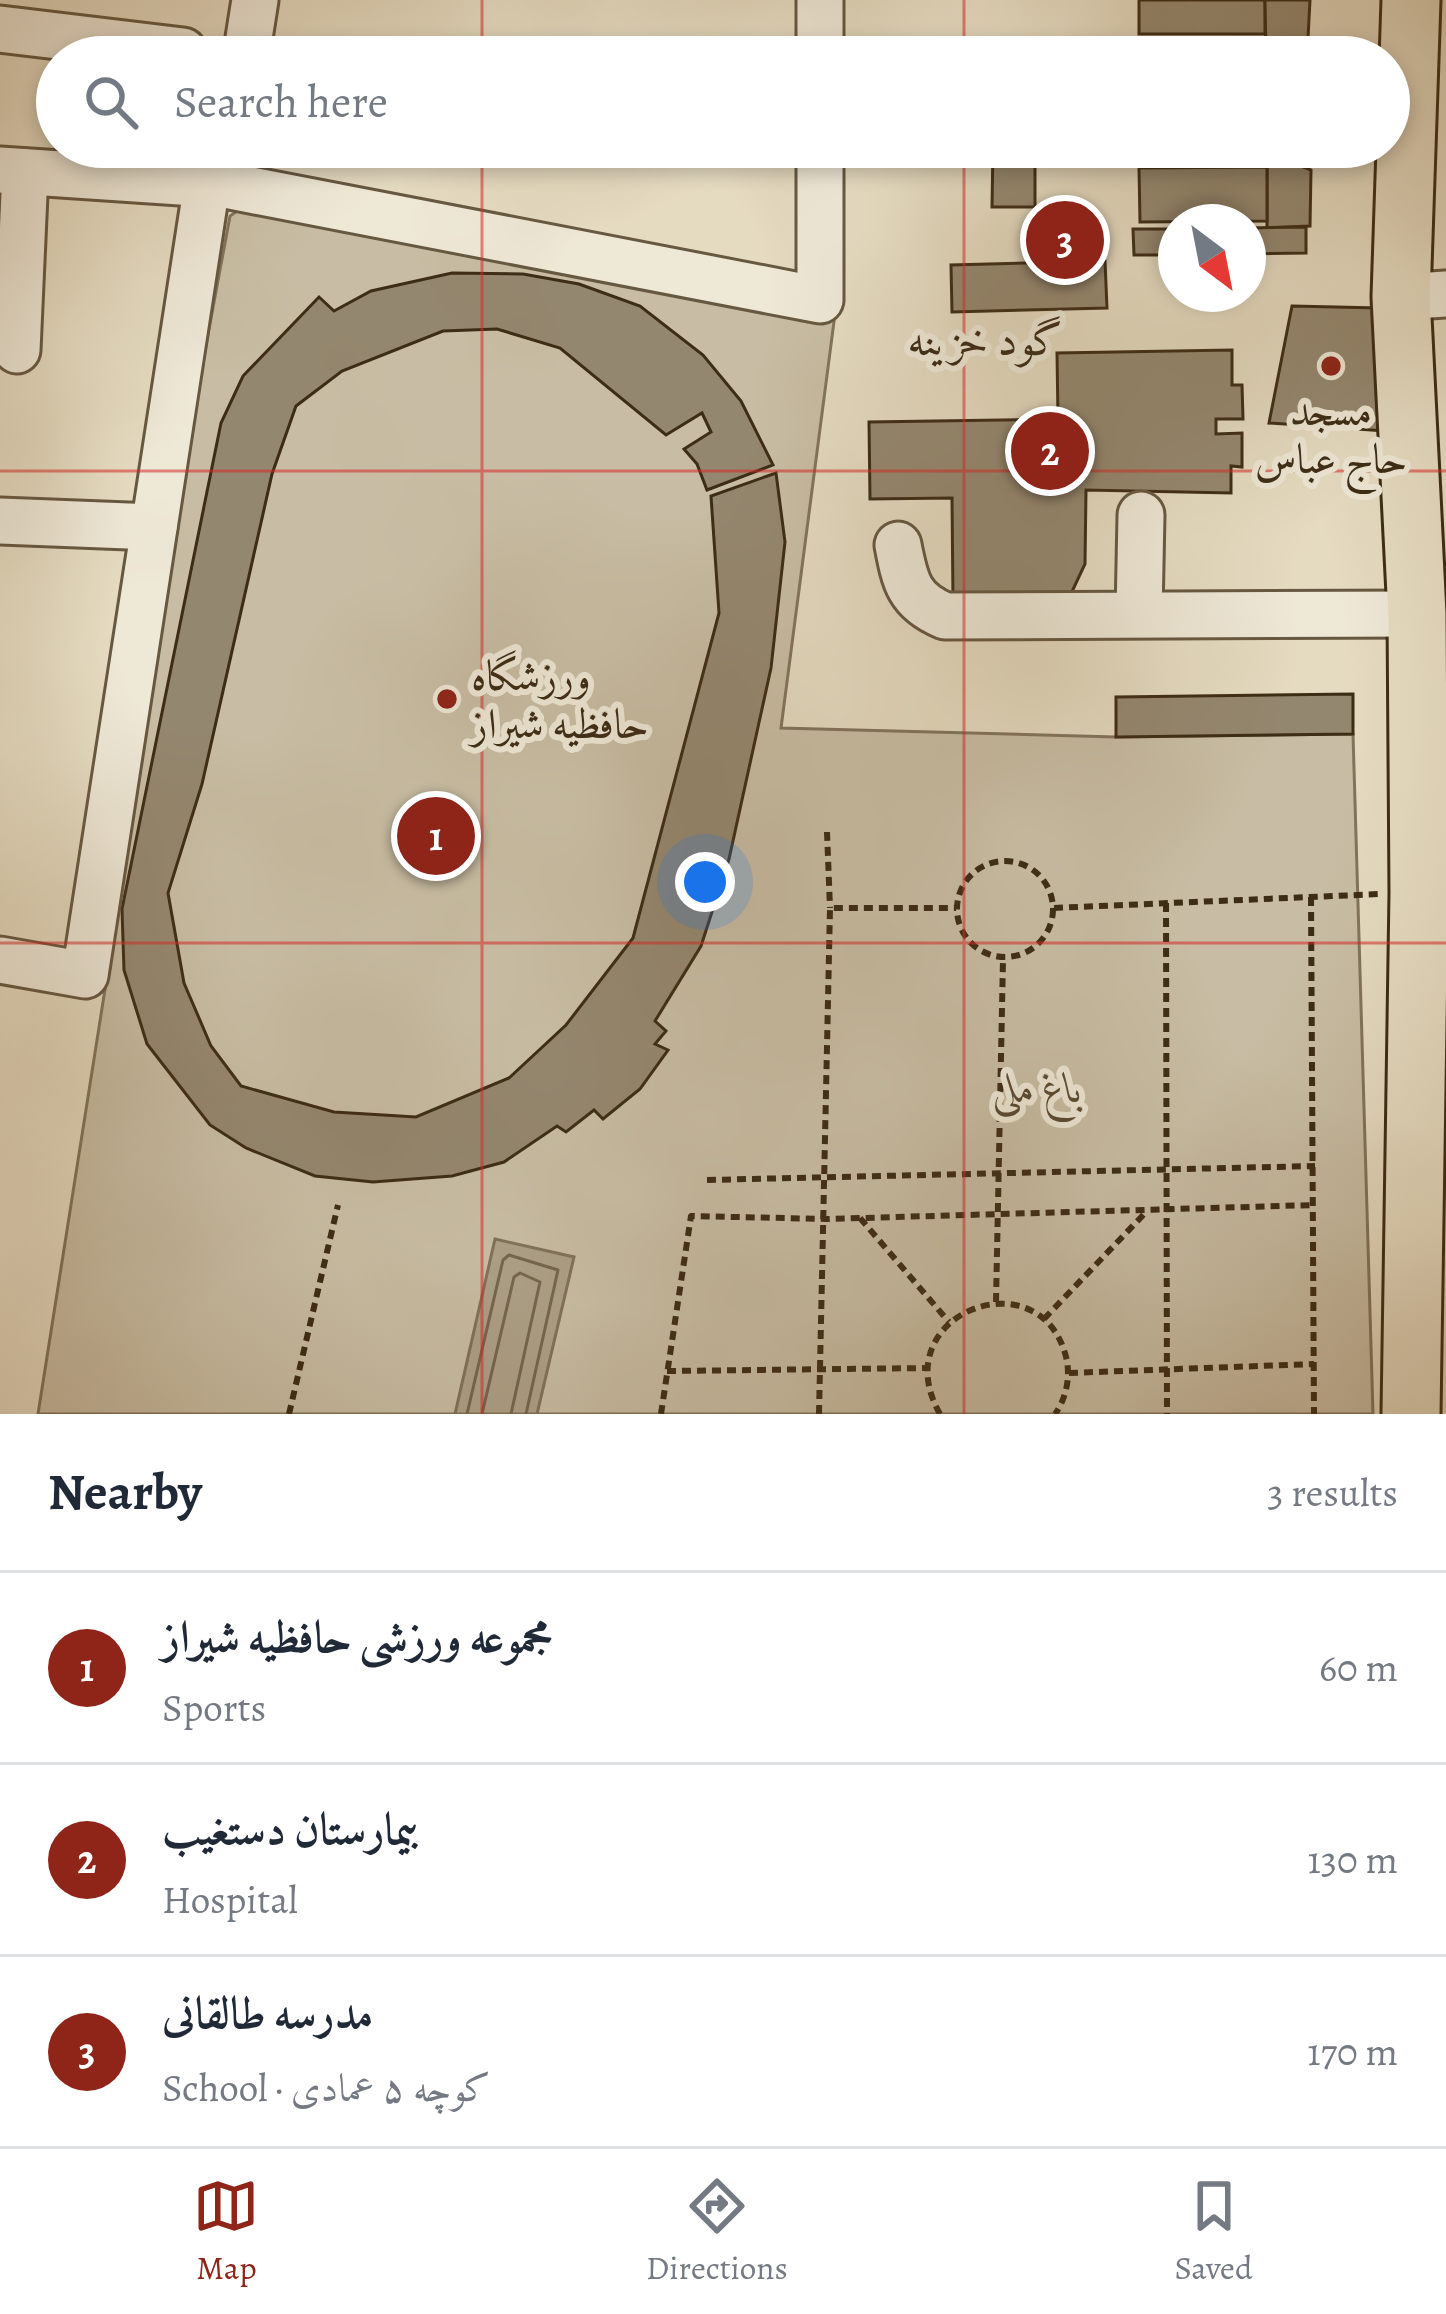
<!DOCTYPE html>
<html lang="en">
<head>
<meta charset="utf-8">
<style>
	:root { --surface:#fff; --page:#f2f2f3; --text:#1f2937; --muted:#747a83; --line:#e0e1e3; --accent:#8f2418 }
	body { margin:0; font-family:Alegreya,Amiri,serif; background:var(--page); color:var(--text) }
	.compass { position:absolute; left:1158px; top:204px; width:108px; height:108px; border-radius:50%; background:var(--surface); box-shadow:0 6px 18px #0003; rotate:148deg }
	.you { position:absolute; left:705px; top:882px; width:42px; height:42px; margin:-30px; border:9px solid #fff; border-radius:50%; background:#1a73e8; box-shadow:0 0 0 18px #1a73e833 }
	.badge { display:grid; place-items:center; width:78px; height:78px; border-radius:50%; background:var(--accent); color:#fff; font-size:39px; font-weight:700 }
	.pin { position:absolute; translate:-50% -50%; border:6px solid #fff; box-shadow:0 3px 12px #0006 }
	.list { margin:0; padding:0; list-style:none }
	h2 { display:flex; justify-content:space-between; align-items:center; height:156px; margin:0; padding:0 48px; font-size:51px }
	h2 small { font-size:39px; font-weight:400; color:var(--muted) }
	.list li { display:grid; grid-template-columns:78px 1fr auto; gap:36px; align-items:center; box-sizing:border-box; height:192px; padding:0 48px; border-top:3px solid var(--line) }
	.list b { display:block; font-size:45px; white-space:nowrap }
	.list p { margin:0; font-size:39px; white-space:nowrap; color:var(--muted) }
	.list em { font-size:39px; font-style:normal; color:var(--muted) }
	.icon { flex:none; width:66px; height:66px; fill:none; stroke:currentColor; stroke-width:2; stroke-linecap:round; stroke-linejoin:round }
	.map { position:relative; flex:none; width:1446px; height:1414px; overflow:hidden }
	.search { position:absolute; background:var(--surface); box-shadow:0 6px 18px #0003; left:36px; right:36px; top:36px; height:132px; display:flex; align-items:center; gap:30px; box-sizing:border-box; padding:0 42px; border-radius:66px; color:var(--muted); font-size:45px }
	.sheet { height:732px; background:var(--surface) }
	nav { display:flex; justify-content:space-around; align-items:center; box-sizing:border-box; height:168px; border-top:3px solid var(--line); background:var(--surface); font-size:33px; color:var(--muted) }
	nav a { display:grid; justify-items:center; gap:6px }
	nav .on { color:var(--accent) }
	.map>svg:first-child { display:block }
	.green { fill:#c8bda4; stroke:#82745d; stroke-width:3 }
	.water { fill:#aca087; stroke:#80725a; stroke-width:3 }
	.lines { fill:none; stroke-linecap:round; stroke-linejoin:round }
	.shore { stroke:#74664e; stroke-width:3 }
	.building { fill:#94876f; stroke:#3d2c16; stroke-width:3 }
	.minor-casing { stroke:#675841; stroke-width:51 }
	.major-casing { stroke:#3d2c16; stroke-width:63 }
	.path { stroke:#3d2c16; stroke-width:6; stroke-dasharray:9 6; stroke-linecap:butt }
	.minor { stroke:#eee8d7; stroke-width:45 }
	.major { stroke:#e5dbc1; stroke-width:57 }
	.grid { fill:none; stroke:#d62828; stroke-width:3; stroke-opacity:0.55 }
	.poi-dot { fill:#8f2418; stroke:#eee8d7; stroke-width:4.5 }
	.labels { text-anchor:middle; stroke-width:12; stroke-linejoin:round; paint-order:stroke }
	.poi-label { font-size:42px; fill:#3d2c16; stroke:#eee8d7 }
	.park-label { font-size:42px; font-style:italic; fill:#594932; stroke:#eee8d7 }
	.neighbourhood-label { font-size:45px; fill:#3d2c16; stroke:#eee8d7 }
</style>
</head>
<body>
<div class="map">
<svg width="1446" height="1414" viewBox="0 0 1446 1414">
	<rect width="100%" height="100%" fill="#e5dbc1"/>
	<filter id="stains"><feTurbulence type="fractalNoise" baseFrequency=".00167" numOctaves="4"/><feColorMatrix values="0 0 0 0 .2 0 0 0 0 .09 0 0 0 0 .02 0 0 0 .5 -.17"/></filter>
	<radialGradient id="worn" r=".72"><stop offset=".6" stop-color="#630" stop-opacity="0"/><stop offset="1" stop-color="#630" stop-opacity=".3"/></radialGradient>
	<polygon class="green" points="251,201 835,314 781,728 1116,737 1353,734 1373,1414 38,1414 106,983 95,943 230,216"/>
	<polygon class="water" points="495,1239 574,1257 537,1414 455,1414"/>
	<g class="lines">
		<g class="shore">
			<polyline points="467,1414 503,1260 509,1255 558,1270 526,1414"/>
			<polyline points="482,1414 514,1277 520,1273 540,1282 511,1414"/>
		</g>
	</g>
	<g class="building">
		<rect x="1139" y="0" width="126" height="34"/>
		<polygon points="1265,0 1310,0 1307,57 1266,57"/>
		<polygon points="993,147 1035,147 1035,207 992,207"/>
		<polygon points="1267,147 1302,147 1301,166 1311,170 1310,226 1267,228"/>
		<polygon points="1267,167 1267,221 1140,222 1139,168"/>
		<polygon points="1306,227 1306,253 1248,254 1248,228"/>
		<polygon points="1133,229 1176,229 1176,255 1134,255"/>
		<polygon points="1105,261 1107,308 952,312 951,265"/>
		<polygon points="452,273 523,274 579,284 640,306 703,355 741,401 773,465 707,490 697,464 684,449 711,432 702,413 666,435 560,348 497,329 443,331 342,371 296,406 272,474 202,784 168,893 184,983 211,1046 241,1086 334,1112 416,1117 509,1078 566,1025 633,938 719,613 711,496 776,473 785,542 771,668 729,859 701,946 655,1021 666,1031 655,1044 668,1050 640,1089 603,1119 594,1110 566,1132 557,1126 504,1162 452,1176 373,1182 315,1176 246,1148 210,1125 147,1044 124,970 122,909 221,423 243,376 319,297 334,311 371,291"/>
		<polygon points="1292,306 1379,308 1384,431 1269,423"/>
		<polygon points="1232,350 1232,385 1242,385 1243,419 1216,419 1216,434 1242,433 1242,467 1231,466 1231,493 1086,490 1085,564 1069,598 953,600 952,498 870,499 869,422 1058,419 1057,353"/>
		<polygon points="1353,694 1353,734 1116,737 1116,697"/>
	</g>
	<g class="lines">
		<defs>
			<g id="minor">
				<polyline points="0,29 183,51"/>
				<polyline points="246,57 255,0"/>
				<polyline points="820,57 820,0"/>
				<polyline points="0,170 225,185 820,300 820,147"/>
				<polyline points="1401,297 1446,294"/>
				<polyline points="17,350 25,172"/>
				<polyline points="0,521 154,527"/>
				<path d="M898,545C905,582 909,601 945,616L1417,614"/>
				<polyline points="1139,614 1141,515"/>
				<polyline points="0,960 85,975 207,184"/>
			</g>
			<polyline id="major" points="1411,1414 1419,893 1417,614 1401,297 1411,0"/>
		</defs>
		<use href="#minor" class="minor-casing"/>
		<use href="#major" class="major-casing"/>
		<g class="path">
			<polyline points="827,832 830,908"/>
			<circle cx="1005" cy="909" r="48"/>
			<polyline points="1311,897 1314,1414"/>
			<polyline points="1166,903 1167,1414"/>
			<polyline points="1054,908 1380,894"/>
			<polyline points="707,1180 1315,1166"/>
			<polyline points="860,1218 949,1322"/>
			<polyline points="996,1302 1003,959"/>
			<polyline points="1044,1319 1147,1211"/>
			<polyline points="667,1371 927,1368"/>
			<polyline points="1069,1373 1314,1364"/>
			<polyline points="289,1414 338,1205"/>
			<polyline points="661,1414 691,1216 827,1219 1315,1205"/>
			<polyline points="819,1414 830,908 956,908"/>
			<path d="M940,1414C882,1313 1044,1253 1067,1361C1070,1379 1066,1399 1055,1414"/>
		</g>
		<use href="#minor" class="minor"/>
		<use href="#major" class="major"/>
	</g>
	<path class="grid" d="M482,0V57M964,0V57M482,147V1414M964,147V1414M0,471H1446M0,943H1446"/>
	<g class="poi-dot">
		<circle cx="1331" cy="366" r="12"/>
		<circle cx="447" cy="699" r="12"/>
	</g>
	<g class="labels">
		<g class="poi-label">
			<text x="1331" y="425">مسجد<tspan x="1331" dy="48">حاج عباس</tspan></text>
			<text x="471" y="690" text-anchor="start">ورزشگاه<tspan x="471" dy="48">حافظیه شیراز</tspan></text>
		</g>
		<g class="park-label">
			<text x="1037" y="1102">باغ ملی</text>
		</g>
		<g class="neighbourhood-label">
			<text x="985" y="355">گود خزینه</text>
		</g>
	</g>
	<rect width="100%" height="100%" filter="url(#stains)"/>
	<rect width="100%" height="100%" fill="url(#worn)"/>
</svg>
<svg class="compass" viewBox="-18 -18 36 36"><path d="M0-13l5 13h-10z" fill="#e53935"/><path d="M0 13l5-13h-10z" fill="#747a83"/></svg>
<div class="you"></div>
<div class="pin badge" style="left:436px;top:836px">1</div>
<div class="pin badge" style="left:1050px;top:451px">2</div>
<div class="pin badge" style="left:1065px;top:240px">3</div>
<div class="search"><svg class="icon" aria-label="search" viewBox="0 0 24 24"><circle cx="10" cy="10" r="6"/><path d="M15 15l6 6"/></svg>Search here</div>
</div>
<section class="sheet">
<h2>Nearby<small>3 results</small></h2>
<ul class="list">
<li><span class="badge">1</span><div><b>مجموعه ورزشی حافظیه شیراز</b><p>Sports</p></div><em>60 m</em></li>
<li><span class="badge">2</span><div><b>بیمارستان دستغیب</b><p>Hospital</p></div><em>130 m</em></li>
<li><span class="badge">3</span><div><b>مدرسه طالقانی</b><p>School · کوچه ۵ عمادی</p></div><em>170 m</em></li>
</ul>
</section>
<nav>
<a class="on"><svg class="icon" aria-label="map" viewBox="0 0 24 24"><path d="M3 6l6-2 6 2 6-2v14l-6 2-6-2-6 2zM9 4v14M15 6v14"/></svg>Map</a>
<a><svg class="icon" aria-label="directions" viewBox="0 0 24 24"><path d="M12 3l9 9-9 9-9-9zM9 14v-3h6M13 9l2 2-2 2"/></svg>Directions</a>
<a><svg class="icon" aria-label="saved" viewBox="0 0 24 24"><path d="M7 4h10v16l-5-4-5 4z"/></svg>Saved</a>
</nav>
</body>
</html>
